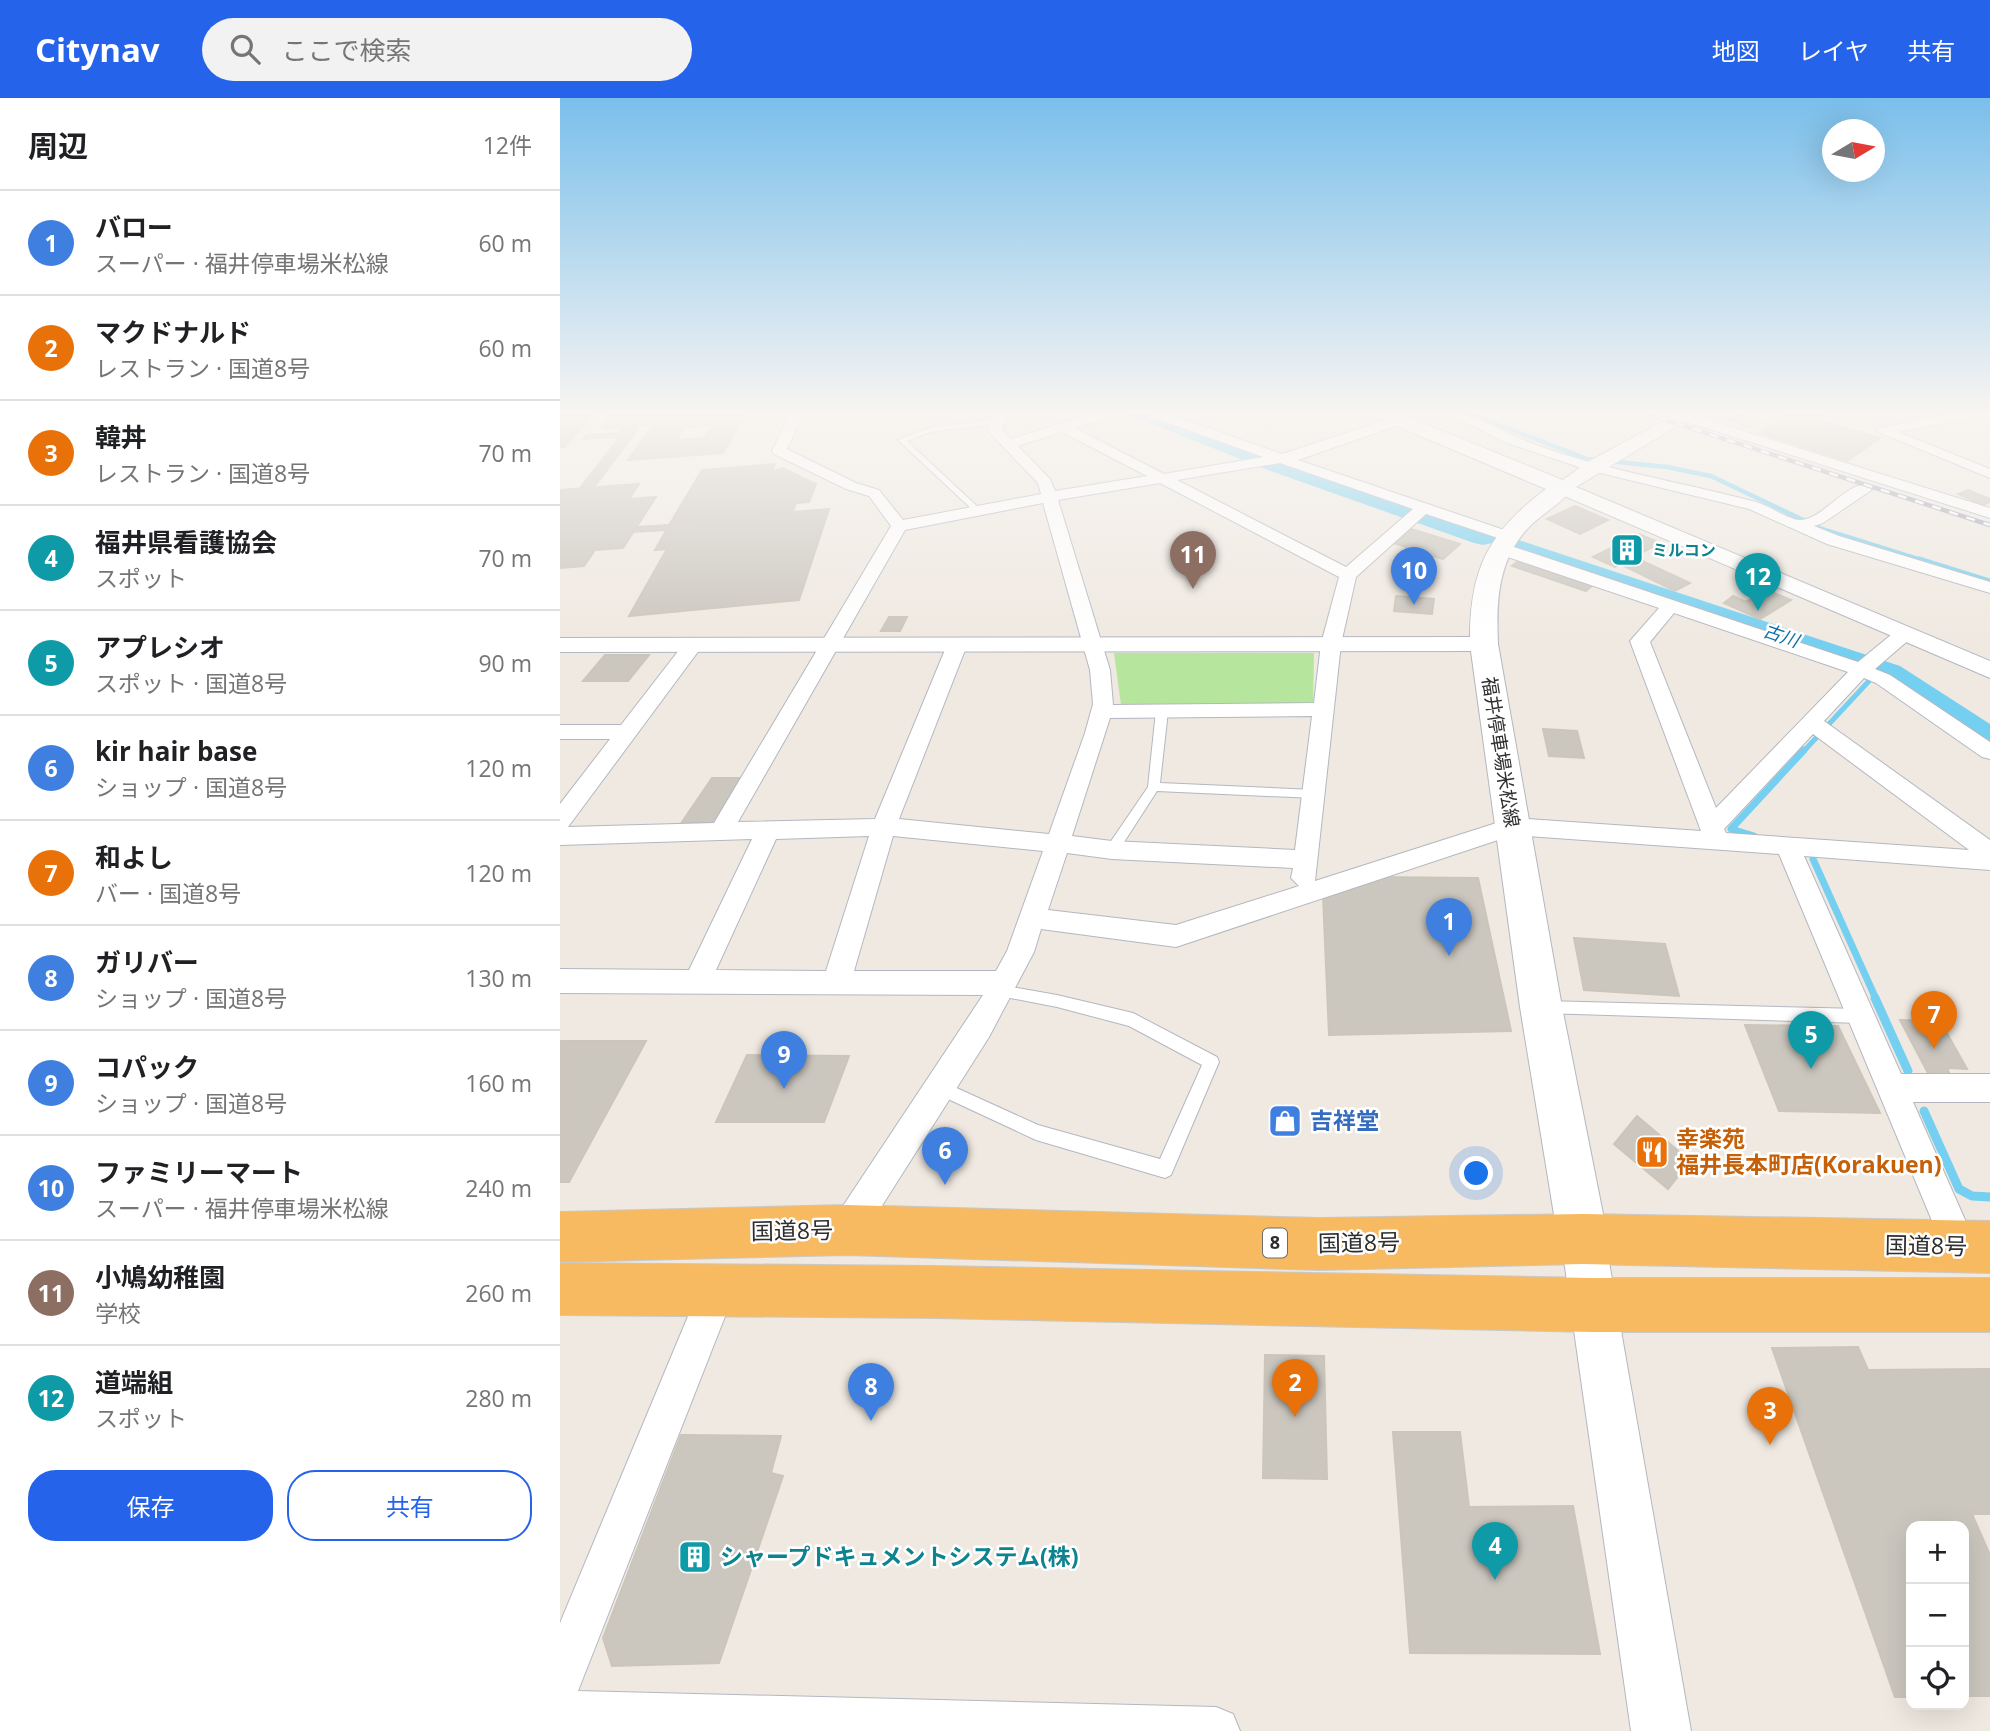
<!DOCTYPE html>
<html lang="ja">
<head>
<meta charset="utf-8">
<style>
	:root { --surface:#fff; --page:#f2f2f2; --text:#202124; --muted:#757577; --line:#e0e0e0; --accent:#2563eb }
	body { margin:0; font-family:"Open Sans","Noto Sans JP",sans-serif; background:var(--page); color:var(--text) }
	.controls { position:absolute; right:21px; bottom:21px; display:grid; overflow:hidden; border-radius:14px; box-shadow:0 7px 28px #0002 }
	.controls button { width:63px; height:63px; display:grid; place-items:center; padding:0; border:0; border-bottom:2px solid var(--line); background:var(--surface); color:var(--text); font:35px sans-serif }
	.compass { position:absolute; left:1262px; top:21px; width:63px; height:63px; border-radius:50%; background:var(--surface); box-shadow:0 7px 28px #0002; rotate:80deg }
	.you { position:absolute; left:917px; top:1076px; width:24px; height:24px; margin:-18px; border:5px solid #fff; border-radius:50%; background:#1a73e8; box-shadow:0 0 0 10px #1a73e833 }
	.badge { display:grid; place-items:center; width:46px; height:46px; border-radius:50%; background:var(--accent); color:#fff; font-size:23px; font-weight:700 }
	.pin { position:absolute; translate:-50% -58px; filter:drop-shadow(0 2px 4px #0008) }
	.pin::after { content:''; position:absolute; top:37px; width:24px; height:21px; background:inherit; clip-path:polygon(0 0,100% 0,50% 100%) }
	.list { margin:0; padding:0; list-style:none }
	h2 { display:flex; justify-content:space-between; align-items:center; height:91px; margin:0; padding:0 28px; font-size:30px }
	h2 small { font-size:23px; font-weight:400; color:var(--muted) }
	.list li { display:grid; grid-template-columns:46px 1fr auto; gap:21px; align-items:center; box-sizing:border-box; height:105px; padding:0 28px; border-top:2px solid var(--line) }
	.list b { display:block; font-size:26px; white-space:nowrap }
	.list p { margin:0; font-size:23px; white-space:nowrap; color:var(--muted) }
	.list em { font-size:23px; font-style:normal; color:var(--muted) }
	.actions { display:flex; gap:14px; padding:21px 28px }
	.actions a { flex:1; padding:16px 0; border:2px solid var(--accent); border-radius:28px; text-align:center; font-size:24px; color:var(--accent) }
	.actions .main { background:var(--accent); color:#fff }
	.icon { flex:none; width:38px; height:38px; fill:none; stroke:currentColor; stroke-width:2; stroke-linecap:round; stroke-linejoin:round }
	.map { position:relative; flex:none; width:1430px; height:1633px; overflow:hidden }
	header { display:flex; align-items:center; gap:42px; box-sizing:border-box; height:98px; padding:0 35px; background:var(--accent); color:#fff }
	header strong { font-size:33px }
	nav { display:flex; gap:38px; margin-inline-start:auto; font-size:24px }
	.search { width:490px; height:63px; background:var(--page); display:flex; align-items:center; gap:18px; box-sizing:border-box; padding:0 24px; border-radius:38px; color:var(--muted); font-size:26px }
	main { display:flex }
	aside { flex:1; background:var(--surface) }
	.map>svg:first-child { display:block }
	.green { fill:#b6e59e }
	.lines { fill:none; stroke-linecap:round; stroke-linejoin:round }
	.stream-far3 { stroke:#75cff0; stroke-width:4.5 }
	.stream-far2 { stroke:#75cff0; stroke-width:5 }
	.stream-far1 { stroke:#75cff0; stroke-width:7 }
	.stream { stroke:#75cff0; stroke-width:9 }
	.river { fill:#75cff0; fill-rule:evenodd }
	.building { fill:#cbc7bf; stroke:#cbc5ba; stroke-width:2; fill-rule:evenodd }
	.service-casing { stroke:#b4b7c1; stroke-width:2 }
	.minor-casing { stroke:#b4b7c1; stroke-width:2 }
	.tertiary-casing { stroke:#b4b7c1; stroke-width:2 }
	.secondary-casing { stroke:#b4b7c1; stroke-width:2 }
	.trunk-casing { stroke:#c9c9c9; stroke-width:2 }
	.service { fill:#fff; fill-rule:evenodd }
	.minor { fill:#fff; fill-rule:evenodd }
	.tertiary { fill:#fff; fill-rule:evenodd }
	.secondary { fill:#fff; fill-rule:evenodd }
	.trunk { fill:#f8ba60; fill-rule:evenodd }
	.rail-casing { stroke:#a3a6b8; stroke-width:4.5 }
	.rail { stroke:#fff; stroke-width:2.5; stroke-dasharray:9; stroke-linecap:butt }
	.labels { text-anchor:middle; stroke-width:5; stroke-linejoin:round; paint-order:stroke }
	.far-culture-label { font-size:16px; font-weight:bold; fill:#0d838f; stroke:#fff; text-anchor:start }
	.far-water-label { font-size:18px; font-style:italic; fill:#0d6fa3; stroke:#fff }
	.shield { fill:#fff; stroke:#6d6d6d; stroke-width:2 }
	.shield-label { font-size:18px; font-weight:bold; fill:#2e2e2e }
	.street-label { font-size:19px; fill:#2e2e2e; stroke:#fff }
	.near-shop-label { font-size:23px; font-weight:bold; fill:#366cbe; stroke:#fff; text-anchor:start }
	.near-food-label { font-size:23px; font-weight:bold; fill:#c56008; stroke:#fff; text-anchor:start }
	.near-street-label { font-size:23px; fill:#2e2e2e; stroke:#fff }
	.near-culture-label { font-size:23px; font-weight:bold; fill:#0d838f; stroke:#fff; text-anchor:start }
</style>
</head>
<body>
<header>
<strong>Citynav</strong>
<div class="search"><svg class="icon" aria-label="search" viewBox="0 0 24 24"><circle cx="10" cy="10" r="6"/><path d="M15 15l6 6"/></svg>ここで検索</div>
<nav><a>地図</a><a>レイヤ</a><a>共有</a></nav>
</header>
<main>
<aside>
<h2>周辺<small>12件</small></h2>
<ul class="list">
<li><span class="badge" style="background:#3f7fe0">1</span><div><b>バロー</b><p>スーパー · 福井停車場米松線</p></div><em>60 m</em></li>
<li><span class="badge" style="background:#e8710a">2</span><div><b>マクドナルド</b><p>レストラン · 国道8号</p></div><em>60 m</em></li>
<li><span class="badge" style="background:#e8710a">3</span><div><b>韓丼</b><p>レストラン · 国道8号</p></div><em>70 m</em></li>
<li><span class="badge" style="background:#0f9aa8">4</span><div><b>福井県看護協会</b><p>スポット</p></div><em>70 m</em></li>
<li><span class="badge" style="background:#0f9aa8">5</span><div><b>アプレシオ</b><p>スポット · 国道8号</p></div><em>90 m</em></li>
<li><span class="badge" style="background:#3f7fe0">6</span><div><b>kir hair base</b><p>ショップ · 国道8号</p></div><em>120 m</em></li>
<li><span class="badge" style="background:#e8710a">7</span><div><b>和よし</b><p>バー · 国道8号</p></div><em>120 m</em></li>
<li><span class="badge" style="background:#3f7fe0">8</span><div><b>ガリバー</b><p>ショップ · 国道8号</p></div><em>130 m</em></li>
<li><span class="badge" style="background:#3f7fe0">9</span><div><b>コパック</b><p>ショップ · 国道8号</p></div><em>160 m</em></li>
<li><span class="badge" style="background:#3f7fe0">10</span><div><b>ファミリーマート</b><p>スーパー · 福井停車場米松線</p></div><em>240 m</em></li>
<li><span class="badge" style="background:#8d6e63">11</span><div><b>小鳩幼稚園</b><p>学校</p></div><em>260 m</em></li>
<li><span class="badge" style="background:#0f9aa8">12</span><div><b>道端組</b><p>スポット</p></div><em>280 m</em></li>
</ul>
<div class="actions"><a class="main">保存</a><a>共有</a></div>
</aside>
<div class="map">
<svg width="1430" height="1633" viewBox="0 0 1430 1633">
	<rect width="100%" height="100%" fill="#efe9e1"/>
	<polygon class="green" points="554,555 754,555 753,606 561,607"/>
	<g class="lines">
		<polyline class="stream-far3" points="906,314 1027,361 1107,369 1151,378 1262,431 1364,463"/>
		<g class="stream-far2">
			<polyline points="1359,461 1430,483"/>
			<polyline points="1243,654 1309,583"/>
		</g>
		<g class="stream-far1">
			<polyline points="1194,738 1171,731 1244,652"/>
			<polyline points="1253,761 1316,901"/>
		</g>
		<g class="stream">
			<polyline points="1315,900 1348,973"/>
			<polyline points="1364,1013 1399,1091 1412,1098 1430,1099"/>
		</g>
		<g class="river">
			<polygon points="569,314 597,314 724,362 932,433 936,439 932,445 923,447 914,445 708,372 572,318"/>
			<polygon points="959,442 1340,568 1430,626 1430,653 1418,650 1318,582 950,456 946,450 950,444"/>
		</g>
	</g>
	<g class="building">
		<polygon points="0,314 28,314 23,319 31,318 5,349 0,349"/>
		<polygon points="54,314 103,314 97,323 43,326"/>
		<path d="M103,314H186L163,355L68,362ZM152,327L144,340L116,342L124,329Z"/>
		<polygon points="1230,314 1244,317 1249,314 1264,318 1257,322 1320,340 1287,363 1200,335 1224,321 1219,320"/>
		<polygon points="1184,317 1202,324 1187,329 1169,321"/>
		<polygon points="93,323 91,326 76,327 74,330 43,330 46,327"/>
		<polygon points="79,330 34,389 20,390 60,339 24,341 27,337 59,335 62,331"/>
		<polygon points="215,366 211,374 223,370 256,386 249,404 236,405 233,414 111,424 142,372"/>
		<polygon points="79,386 69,401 96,399 63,450 35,452 24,468 0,470 0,392"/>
		<polygon points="1408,392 1430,401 1430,404 1423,407 1398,396"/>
		<polygon points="1015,408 1048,422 1020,436 987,421"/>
		<polygon points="269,411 239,502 69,518 107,451 95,452 111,424"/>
		<polygon points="109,427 106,432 73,434 76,429"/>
		<polygon points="851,431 900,446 883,461 833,445"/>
		<polygon points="1079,436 1100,445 1055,469 1033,459"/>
		<polygon points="961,461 1034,486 1026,493 952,468"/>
		<polygon points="1078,461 1130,485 1115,493 1064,468"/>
		<polygon points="1204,491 1231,502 1200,521 1164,505 1173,498 1186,504"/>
		<polygon points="836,498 874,501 872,516 834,513"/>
		<polygon points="329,519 347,519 340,533 321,533"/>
		<polygon points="45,557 89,557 68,583 23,583"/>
		<polygon points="983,631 1017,633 1024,660 989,658"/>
		<polygon points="152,680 181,680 153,725 122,724"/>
		<polygon points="808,779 918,780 951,933 769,937 763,798"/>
		<polygon points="1014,840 1105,846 1119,898 1024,892"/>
		<polygon points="1340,922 1380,923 1407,971 1387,970 1390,977 1369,977"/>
		<polygon points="1185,927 1278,928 1320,1015 1219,1013"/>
		<polygon points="0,943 86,943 9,1084 0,1084"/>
		<polygon points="187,957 289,958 264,1024 156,1024"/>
		<polygon points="1077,1018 1130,1063 1108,1091 1054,1046"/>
		<polygon points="1298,1249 1308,1272 1430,1271 1430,1416 1412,1416 1430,1457 1430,1598 1404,1598 1404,1428 1351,1428 1351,1599 1335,1599 1212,1250"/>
		<polygon points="705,1257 764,1258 767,1381 703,1380"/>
		<polygon points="833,1334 900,1334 909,1409 1013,1408 1040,1556 850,1555"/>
		<polygon points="121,1337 221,1338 211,1375 223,1378 159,1565 52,1568 43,1540"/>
	</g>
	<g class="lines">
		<defs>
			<g id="service">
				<polygon points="439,321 442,325 370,334 347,343 420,411 421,413 417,416 338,342 369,330"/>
				<polygon points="602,610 608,613 600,685 754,692 760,696 754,700 597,693 557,755 547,755 545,752 547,749 588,689 596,613"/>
				<polygon points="440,887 497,897 573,915 657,959 659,964 611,1077 605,1080 476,1042 373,994 371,989 373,984 379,982 478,1027 600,1061 642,967 569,928 497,909 435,897 432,893 435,889"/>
				<polygon points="984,903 1301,911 1306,913 1309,918 1306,923 1301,925 984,915 979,914 976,909 979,904"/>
			</g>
			<g id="minor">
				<path d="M231,314H244L227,351L296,385L319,392L343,422L481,396L478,385L427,332L438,314H451L441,331L451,341L537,314H555L554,317L515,330L604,376L703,359L587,317L586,314H603L722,356L835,319H845V325L738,362L953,435L955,438L953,441H941L866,416L796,479L781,546L755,783L952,720L1141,733L1070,543L1099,510L933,454L931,450L933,446H945L1298,564L1337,532H1351L1353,536L1351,540L1315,571L1330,577L1430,644V661L1422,659L1316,585L1304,580L1264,623L1430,742V772L1244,758L1341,976H1430V1004H1353L1417,1149L1412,1161L1400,1166L1388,1161L1219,756L953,737L616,849L481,831L474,854L429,939L299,1144L287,1149L275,1144L270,1132L275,1120L423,897L0,895V871L129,872L192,741L0,747V706L50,641H0V627H61L126,543H140L143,547L140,551L8,729L154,725L331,428L309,398L286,391L214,356L212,353ZM502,334L587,378L495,393L490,381L458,348ZM720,365L853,411L786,469L617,382ZM600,385L779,479L761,546L754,605L553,607L550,572L498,402ZM483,405L530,572L533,606L525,635L489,736L339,721L407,547L397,541L387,547L315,721L178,724L345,432ZM1114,515L1288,574L1156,710L1090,544ZM752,618L735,752L552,743L512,738L550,620ZM1253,636L1409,752L1166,735L1164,731ZM309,738L266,873L156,872L216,741ZM333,738L483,753L447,853L436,873H294ZM507,755L552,761L733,770L731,780L739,788L616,827L488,812Z"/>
				<path d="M884,314C909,312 932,328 954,338C1031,371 1116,382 1196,404C1210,408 1227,421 1240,422C1263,422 1288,381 1310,387L1313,390L1310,393L1263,425L1254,428L1279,438L1430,484V495L1267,446L1189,411L1028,372L947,345Z"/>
				<polygon points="1123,314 1430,410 1430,420 1118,321 1118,315"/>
				<polygon points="1400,314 1425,314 1418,318 1338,334 1430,371 1430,380 1316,333 1323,329"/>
				<polygon points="157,1175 170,1180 175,1193 18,1593 656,1609 673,1616 680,1633 0,1633 0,1525 144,1180"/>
			</g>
			<g id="tertiary">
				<polygon points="1120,314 1140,314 1016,389 1430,563 1430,580 995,394 992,390 1026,365"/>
				<polygon points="924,539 933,541 936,546 933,551 924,553 0,554 0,540"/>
				<polygon points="1023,1119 1039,1125 1045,1141 1131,1633 1071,1633 1001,1141 1007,1125"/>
			</g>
			<path id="secondary" d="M810,314H836L1010,385L1013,390C1003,404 985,414 972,426C938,459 936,501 938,546L1002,909L1048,1141L1041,1159L1023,1166L1005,1159L998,1141L960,909L910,546C909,473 927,435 986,391L813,318Z"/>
			<g id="trunk">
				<polygon points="287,1107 760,1120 1023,1116 1430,1123 1430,1175 1023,1166 760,1172 287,1157 0,1164 0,1114"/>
				<polygon points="0,1165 375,1168 1031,1180 1430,1180 1430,1234 1031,1234 375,1220 0,1217"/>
			</g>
		</defs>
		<use href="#service" class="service-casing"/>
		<use href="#minor" class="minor-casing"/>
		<use href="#tertiary" class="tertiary-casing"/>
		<use href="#secondary" class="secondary-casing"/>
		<use href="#trunk" class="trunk-casing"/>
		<use href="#service" class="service"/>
		<use href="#minor" class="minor"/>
		<use href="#tertiary" class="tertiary"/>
		<use href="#secondary" class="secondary"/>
		<use href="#trunk" class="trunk"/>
		<defs>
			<polyline id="rail" points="1081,314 1430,427"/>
		</defs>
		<use href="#rail" class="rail-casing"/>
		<use href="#rail" class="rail"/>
	</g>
	<linearGradient id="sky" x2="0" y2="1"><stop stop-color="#7abfeb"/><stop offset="0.58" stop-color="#f8f5f2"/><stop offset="1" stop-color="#f8f5f2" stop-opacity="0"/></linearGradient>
	<rect width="1430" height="542" fill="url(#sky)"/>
	<defs>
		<symbol id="building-square" viewBox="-11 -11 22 22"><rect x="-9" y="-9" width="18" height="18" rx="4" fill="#0f9aa8" stroke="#fff"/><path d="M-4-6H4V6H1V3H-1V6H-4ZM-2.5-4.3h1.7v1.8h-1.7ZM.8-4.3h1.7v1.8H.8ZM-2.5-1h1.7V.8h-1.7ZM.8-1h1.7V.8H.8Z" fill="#fff"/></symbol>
		<symbol id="shop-square" viewBox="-11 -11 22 22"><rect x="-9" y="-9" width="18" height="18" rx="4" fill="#3f7fe0" stroke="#fff"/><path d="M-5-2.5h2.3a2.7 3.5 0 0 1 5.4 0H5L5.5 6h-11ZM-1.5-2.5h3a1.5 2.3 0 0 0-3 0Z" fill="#fff"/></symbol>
		<symbol id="restaurant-square" viewBox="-11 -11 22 22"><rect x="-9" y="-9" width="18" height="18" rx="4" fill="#e8710a" stroke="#fff"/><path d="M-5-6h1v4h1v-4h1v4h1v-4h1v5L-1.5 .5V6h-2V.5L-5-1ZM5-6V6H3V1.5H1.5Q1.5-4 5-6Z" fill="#fff"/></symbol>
	</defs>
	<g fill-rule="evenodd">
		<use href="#building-square" x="1048" y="433" width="38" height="38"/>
		<use href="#shop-square" x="706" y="1004" width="38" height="38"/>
		<use href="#restaurant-square" x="1073" y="1035" width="38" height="38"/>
		<use href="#building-square" x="116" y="1440" width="38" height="38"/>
	</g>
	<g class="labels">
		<g class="far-culture-label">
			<text x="1092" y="458">ミルコン</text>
		</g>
		<g class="far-water-label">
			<text transform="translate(1221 538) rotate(19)" y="6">古川</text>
		</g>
		<rect class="shield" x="703" y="1130.5" width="24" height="29" rx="5"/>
		<g class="shield-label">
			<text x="715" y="1151">8</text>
		</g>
		<g class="street-label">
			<text transform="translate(941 654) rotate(81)" y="7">福井停車場米松線</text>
		</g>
		<g class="near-shop-label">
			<text x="750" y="1031">吉祥堂</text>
		</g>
		<g class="near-food-label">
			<text x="1116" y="1049">幸楽苑<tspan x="1116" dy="26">福井長本町店(Korakuen)</tspan></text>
		</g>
		<g class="near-street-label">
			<text transform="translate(232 1133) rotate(-1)" y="8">国道8号</text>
			<text transform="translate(799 1145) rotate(-1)" y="8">国道8号</text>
			<text transform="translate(1366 1148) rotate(1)" y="8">国道8号</text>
		</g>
		<g class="near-culture-label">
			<text x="160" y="1467">シャープドキュメントシステム(株)</text>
		</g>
	</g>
</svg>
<div class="controls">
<button>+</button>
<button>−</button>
<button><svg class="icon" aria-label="locate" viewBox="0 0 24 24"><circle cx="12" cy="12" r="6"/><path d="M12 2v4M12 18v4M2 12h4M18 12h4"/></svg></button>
</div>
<svg class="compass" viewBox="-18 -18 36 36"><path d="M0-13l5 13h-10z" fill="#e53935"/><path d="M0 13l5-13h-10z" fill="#757577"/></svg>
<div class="you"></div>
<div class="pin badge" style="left:889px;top:858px;background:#3f7fe0">1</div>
<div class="pin badge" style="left:735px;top:1319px;background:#e8710a">2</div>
<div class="pin badge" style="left:1210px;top:1347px;background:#e8710a">3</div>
<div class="pin badge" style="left:935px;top:1482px;background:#0f9aa8">4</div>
<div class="pin badge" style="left:1251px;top:971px;background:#0f9aa8">5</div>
<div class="pin badge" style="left:385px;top:1087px;background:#3f7fe0">6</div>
<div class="pin badge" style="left:1374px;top:951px;background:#e8710a">7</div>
<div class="pin badge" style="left:311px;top:1323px;background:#3f7fe0">8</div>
<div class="pin badge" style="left:224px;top:991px;background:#3f7fe0">9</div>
<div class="pin badge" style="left:854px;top:507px;background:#3f7fe0">10</div>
<div class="pin badge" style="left:633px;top:491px;background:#8d6e63">11</div>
<div class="pin badge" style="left:1198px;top:513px;background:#0f9aa8">12</div>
</div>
</main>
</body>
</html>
